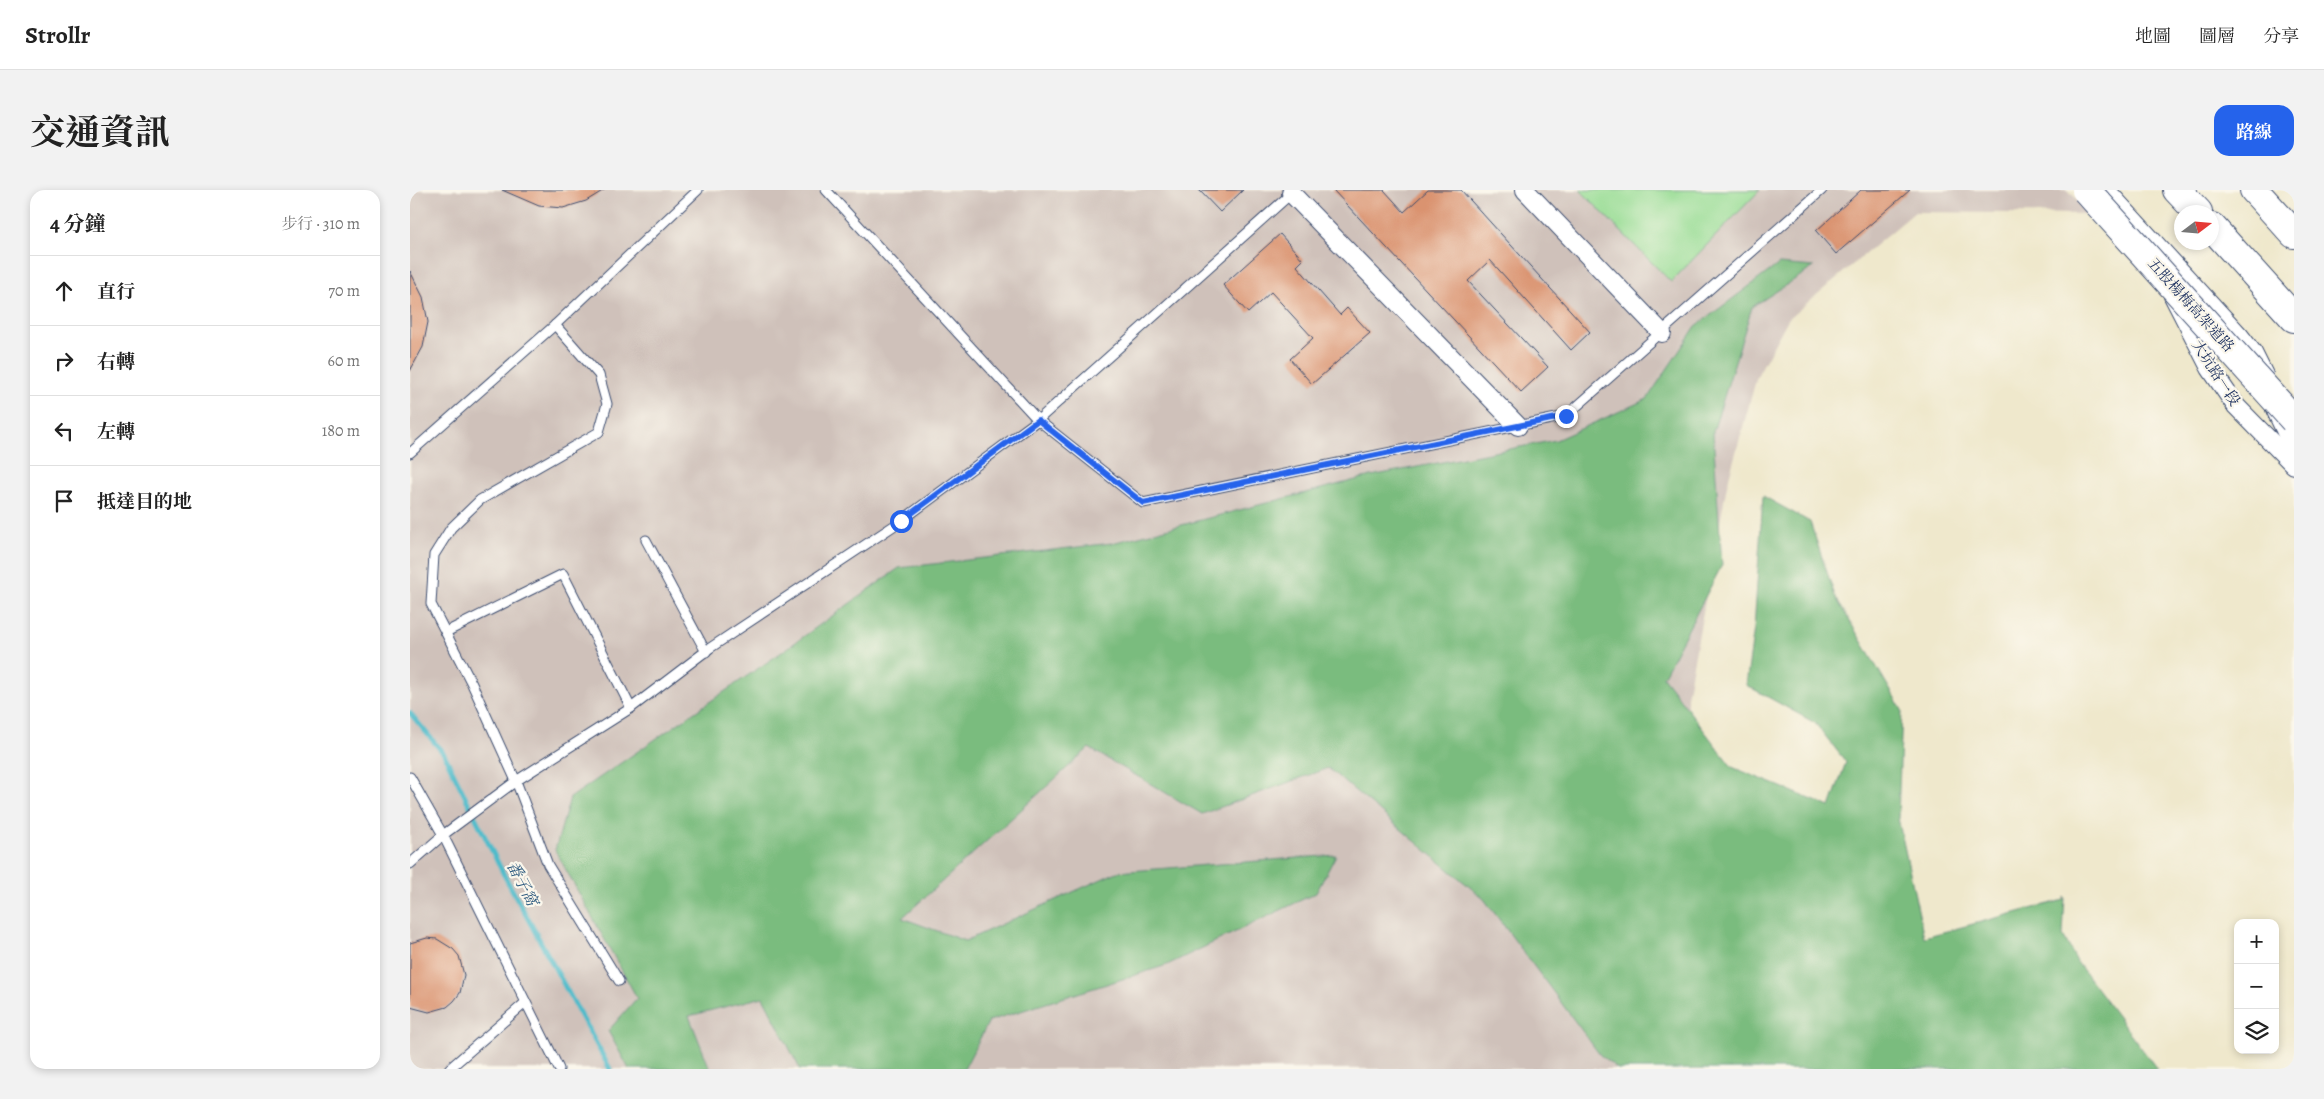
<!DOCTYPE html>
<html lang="zh-TW">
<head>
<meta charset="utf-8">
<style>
	:root { --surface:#fff; --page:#f2f2f2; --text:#222; --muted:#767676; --line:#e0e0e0; --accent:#2563eb }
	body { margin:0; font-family:Alegreya,"Noto Serif TC",serif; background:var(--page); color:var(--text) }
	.controls { position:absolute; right:15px; bottom:15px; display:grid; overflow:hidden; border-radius:10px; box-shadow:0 2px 8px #0003 }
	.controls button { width:45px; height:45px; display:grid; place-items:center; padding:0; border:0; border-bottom:1px solid var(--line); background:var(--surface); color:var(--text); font:25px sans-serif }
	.compass { position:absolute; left:1764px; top:15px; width:45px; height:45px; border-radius:50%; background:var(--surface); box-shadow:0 2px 8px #0003; rotate:74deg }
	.stop { position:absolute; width:15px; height:15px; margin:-11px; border:4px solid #2563eb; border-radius:50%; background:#fff }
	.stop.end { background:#2563eb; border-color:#fff; box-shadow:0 1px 5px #0008 }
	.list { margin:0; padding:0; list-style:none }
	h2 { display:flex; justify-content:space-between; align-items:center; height:65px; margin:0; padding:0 20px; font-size:21px }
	h2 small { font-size:16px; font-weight:400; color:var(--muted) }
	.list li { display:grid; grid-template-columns:32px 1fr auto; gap:15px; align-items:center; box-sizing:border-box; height:70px; padding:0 20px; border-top:1px solid var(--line) }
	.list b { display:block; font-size:19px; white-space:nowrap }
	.list em { font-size:16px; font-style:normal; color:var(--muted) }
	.icon { flex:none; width:28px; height:28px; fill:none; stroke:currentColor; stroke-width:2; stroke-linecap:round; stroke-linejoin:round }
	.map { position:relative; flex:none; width:1884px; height:879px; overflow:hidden; border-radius:15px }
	header { display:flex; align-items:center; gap:30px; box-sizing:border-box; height:70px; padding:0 25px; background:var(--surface); border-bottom:1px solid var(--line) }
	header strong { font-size:24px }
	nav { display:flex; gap:28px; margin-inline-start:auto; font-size:18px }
	.intro { display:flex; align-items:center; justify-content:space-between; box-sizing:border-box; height:120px; padding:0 30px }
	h1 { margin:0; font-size:35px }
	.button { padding:12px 22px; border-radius:15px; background:var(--accent); color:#fff; font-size:18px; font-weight:700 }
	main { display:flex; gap:30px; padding:0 30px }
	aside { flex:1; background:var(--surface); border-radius:15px; box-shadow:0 2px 8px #0003 }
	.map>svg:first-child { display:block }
	.industrial { fill:#cfc1ba }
	.green { fill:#99dd95; stroke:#5a867a }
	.forest { fill:#7abc7e; stroke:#4a766e }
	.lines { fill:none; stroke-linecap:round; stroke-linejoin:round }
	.stream { stroke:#4fbbca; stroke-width:5 }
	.building { fill:#da936f }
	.service-casing { stroke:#3b4b6e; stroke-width:11 }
	.minor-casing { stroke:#3b4b6e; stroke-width:20 }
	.motorway-casing { stroke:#3b4b6e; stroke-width:30 }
	.service { stroke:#fff; stroke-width:9 }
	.minor { stroke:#fff; stroke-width:18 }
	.motorway { stroke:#fff; stroke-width:28 }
	.motorway-bridge-casing { stroke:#3b4b6e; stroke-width:30; stroke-linecap:butt }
	.motorway-bridge { stroke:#fff; stroke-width:28 }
	.route { stroke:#2563eb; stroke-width:6 }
	.labels { text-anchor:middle; stroke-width:4.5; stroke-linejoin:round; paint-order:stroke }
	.street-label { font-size:15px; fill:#1b2f5e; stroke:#fbf7ec }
	.water-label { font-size:16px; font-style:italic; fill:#2b597e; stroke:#fbf7ec }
</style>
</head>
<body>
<header>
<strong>Strollr</strong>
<nav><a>地圖</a><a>圖層</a><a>分享</a></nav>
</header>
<div class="intro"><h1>交通資訊</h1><a class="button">路線</a></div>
<main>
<aside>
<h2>4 分鐘<small>步行 · 310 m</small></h2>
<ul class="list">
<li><svg class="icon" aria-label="ahead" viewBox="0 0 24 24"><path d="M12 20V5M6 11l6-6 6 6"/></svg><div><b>直行</b></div><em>70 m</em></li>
<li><svg class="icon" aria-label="right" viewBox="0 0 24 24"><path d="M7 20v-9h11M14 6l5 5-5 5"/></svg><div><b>右轉</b></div><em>60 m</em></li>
<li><svg class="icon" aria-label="left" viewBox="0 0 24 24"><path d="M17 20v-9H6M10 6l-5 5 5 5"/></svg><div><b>左轉</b></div><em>180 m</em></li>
<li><svg class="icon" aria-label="arrive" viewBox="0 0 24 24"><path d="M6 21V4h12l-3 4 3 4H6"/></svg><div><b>抵達目的地</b></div></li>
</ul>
</aside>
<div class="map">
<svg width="1884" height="879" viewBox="0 0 1884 879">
	<rect width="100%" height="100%" fill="#fbf7ec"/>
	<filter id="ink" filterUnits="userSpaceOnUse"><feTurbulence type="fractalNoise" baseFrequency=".02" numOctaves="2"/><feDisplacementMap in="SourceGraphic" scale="10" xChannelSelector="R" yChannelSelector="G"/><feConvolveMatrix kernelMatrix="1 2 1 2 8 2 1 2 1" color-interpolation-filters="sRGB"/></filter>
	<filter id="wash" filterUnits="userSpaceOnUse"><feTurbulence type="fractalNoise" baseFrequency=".0096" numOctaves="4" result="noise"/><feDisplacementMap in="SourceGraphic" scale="20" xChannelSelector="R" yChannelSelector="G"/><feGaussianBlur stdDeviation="1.12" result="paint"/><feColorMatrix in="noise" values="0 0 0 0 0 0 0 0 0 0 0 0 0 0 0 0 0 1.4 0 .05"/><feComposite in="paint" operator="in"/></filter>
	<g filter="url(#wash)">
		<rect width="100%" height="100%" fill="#efe8cc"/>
		<polygon class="industrial" points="0,0 1658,0 1681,24 1505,22 1378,129 1347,186 1317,295 1277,507 1275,853 1287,879 0,879"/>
		<polygon class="green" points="1170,0 1350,0 1261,92"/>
		<polygon class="forest" points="1369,74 1404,77 1342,117 1303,242 1312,375 1253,487 1322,577 1420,617 1436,572 1405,533 1336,495 1344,438 1353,306 1400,332 1425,406 1492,520 1488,628 1514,747 1654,710 1655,707 1653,745 1667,772 1747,879 1208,879 1190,865 1074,709 918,578 792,624 679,558 492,728 555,751 707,682 926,665 906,703 757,775 579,831 554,879 390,879 353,807 279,826 300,879 219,879 198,841 227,808 145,660 160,608 372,462 489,378 702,353 961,286 1146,250 1237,209 1286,136"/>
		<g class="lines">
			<polyline class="stream" points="0,523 34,564 93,683 200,879"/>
		</g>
		<g id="blocks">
			<g class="building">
				<polygon points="92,0 194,0 176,11 153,18 129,16"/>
				<polygon points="789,0 833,0 810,22"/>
				<polygon points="923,0 974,0 994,22 1018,0 1051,0 1180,142 1161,160 1080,70 1058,91 1138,177 1111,202"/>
				<polygon points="1451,0 1500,0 1426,64 1406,41"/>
				<polygon points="870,44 893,70 887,76 930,125 937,118 960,143 902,194 880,169 903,148 861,102 838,123 813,95"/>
				<polygon points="0,81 13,107 18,132 13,157 0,181"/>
				<polygon points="17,748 27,749 43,759 49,766 54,785 50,803 44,811 37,817 19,822 0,817 0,753"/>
			</g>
		</g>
	</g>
	<g filter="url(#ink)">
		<use href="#blocks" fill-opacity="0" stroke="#3b4b6e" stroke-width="1"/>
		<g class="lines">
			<defs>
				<g id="service">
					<polyline points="416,0 628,230 733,313 1156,226 1412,0"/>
					<polyline points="145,135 189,185 197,214 189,242 70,310 41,338 24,365 21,414 62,494 106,591 138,675 209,791"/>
					<polyline points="0,263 145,135 288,0"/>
					<polyline points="236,350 296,462"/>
					<polyline points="36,442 153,384 221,518"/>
					<polyline points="0,587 33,645 149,879"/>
					<polyline points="0,674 33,645 106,591 221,518 300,458 491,331 628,230 883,2"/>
					<polyline points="39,879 115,813"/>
				</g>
				<g id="minor">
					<polyline points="1115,0 1252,143"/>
					<polyline points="1696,0 1829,145 1843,163 1854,185"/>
					<polyline points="881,3 1108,236"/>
					<polyline points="1763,106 1800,178 1826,216 1884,275"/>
					<polyline points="1865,219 1884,259"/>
				</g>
				<g id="motorway">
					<polyline points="1767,0 1788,22"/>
					<polyline points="1844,0 1884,44"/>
					<polyline points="1802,37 1884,128"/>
				</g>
			</defs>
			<use href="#service" class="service-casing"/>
			<use href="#minor" class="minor-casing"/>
			<use href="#motorway" class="motorway-casing"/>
			<use href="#service" class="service"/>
			<use href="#minor" class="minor"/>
			<use href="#motorway" class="motorway"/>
			<defs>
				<polyline id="motorway-bridge" points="1676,0 1884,230"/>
			</defs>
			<use href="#motorway-bridge" class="motorway-bridge-casing"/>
			<use href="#motorway-bridge" class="motorway-bridge"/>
		</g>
	</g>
	<g class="lines" filter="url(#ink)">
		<polyline class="route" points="491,331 628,230 733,313 1156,226"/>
	</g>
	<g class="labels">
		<g class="street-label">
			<text transform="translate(1781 115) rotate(48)" y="5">五股楊梅高架道路</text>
			<text transform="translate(1806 183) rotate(57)" y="5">大坑路一段</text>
		</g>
		<g class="water-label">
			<text transform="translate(113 693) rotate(62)" y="6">番子窩</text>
		</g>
	</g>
</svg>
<div class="controls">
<button>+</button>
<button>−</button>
<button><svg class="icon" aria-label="layers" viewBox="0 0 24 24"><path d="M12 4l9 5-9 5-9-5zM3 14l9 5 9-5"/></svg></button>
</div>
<svg class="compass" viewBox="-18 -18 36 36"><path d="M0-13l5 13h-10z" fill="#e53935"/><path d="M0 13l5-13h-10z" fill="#767676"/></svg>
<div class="stop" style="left:491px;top:331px"></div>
<div class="stop end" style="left:1156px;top:226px"></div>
</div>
</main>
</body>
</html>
